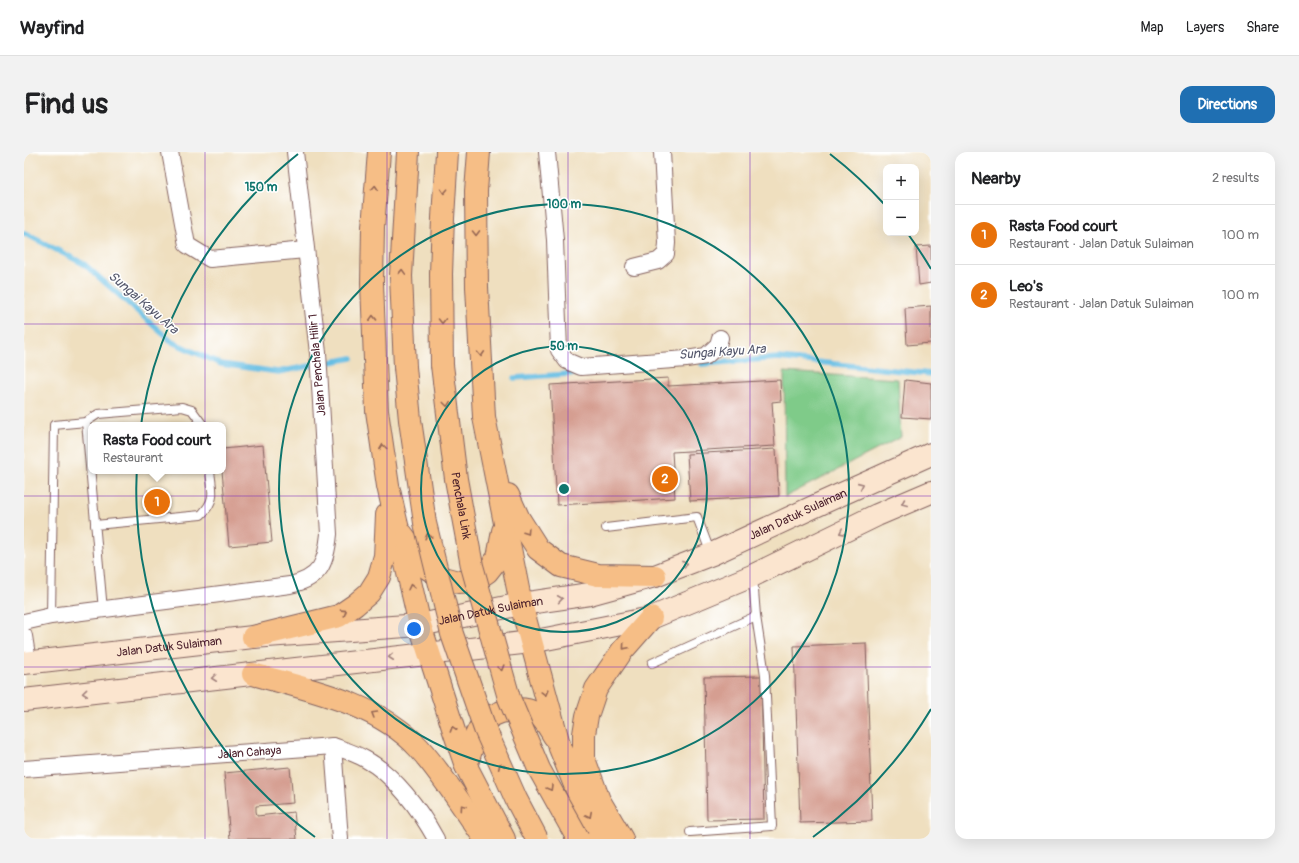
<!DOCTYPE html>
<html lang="en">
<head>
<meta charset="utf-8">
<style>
	:root { --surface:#fff; --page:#f2f2f2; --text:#202124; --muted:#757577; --line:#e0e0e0; --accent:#1f6fb2 }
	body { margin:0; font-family:Pangolin,sans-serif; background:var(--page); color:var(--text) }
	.controls { position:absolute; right:12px; top:12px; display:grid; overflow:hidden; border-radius:8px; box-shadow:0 4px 16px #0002 }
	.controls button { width:36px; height:36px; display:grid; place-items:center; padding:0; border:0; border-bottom:1px solid var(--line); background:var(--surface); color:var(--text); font:20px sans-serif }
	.you { position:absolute; left:390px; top:477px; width:14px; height:14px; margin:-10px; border:3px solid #fff; border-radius:50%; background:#1a73e8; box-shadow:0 0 0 6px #1a73e833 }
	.badge { display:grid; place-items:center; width:26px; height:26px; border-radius:50%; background:var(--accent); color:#fff; font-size:13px; font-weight:700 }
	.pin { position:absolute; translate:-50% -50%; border:2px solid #fff; box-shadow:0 1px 4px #0006 }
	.popup { position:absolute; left:64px; top:270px; width:138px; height:52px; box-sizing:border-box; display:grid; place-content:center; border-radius:8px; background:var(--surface); filter:drop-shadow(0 1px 3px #0005); font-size:13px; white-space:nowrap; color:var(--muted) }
	.popup b { font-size:15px; color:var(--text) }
	.popup::after { content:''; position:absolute; left:50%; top:100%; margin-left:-8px; border:8px solid transparent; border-top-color:var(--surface) }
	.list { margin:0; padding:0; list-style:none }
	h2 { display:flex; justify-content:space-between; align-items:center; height:52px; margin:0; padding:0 16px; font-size:17px }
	h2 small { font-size:13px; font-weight:400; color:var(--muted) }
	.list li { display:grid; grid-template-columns:26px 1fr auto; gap:12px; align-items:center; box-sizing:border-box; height:60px; padding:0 16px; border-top:1px solid var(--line) }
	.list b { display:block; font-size:15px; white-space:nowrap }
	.list p { margin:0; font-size:13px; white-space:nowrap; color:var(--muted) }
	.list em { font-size:13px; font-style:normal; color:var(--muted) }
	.map { position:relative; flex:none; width:907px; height:687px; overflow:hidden; border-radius:12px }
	header { display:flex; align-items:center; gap:24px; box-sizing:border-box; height:56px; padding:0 20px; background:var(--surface); border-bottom:1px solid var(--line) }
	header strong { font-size:19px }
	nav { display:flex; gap:22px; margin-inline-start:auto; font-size:14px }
	.intro { display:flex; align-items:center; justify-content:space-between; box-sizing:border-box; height:96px; padding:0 24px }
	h1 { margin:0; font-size:28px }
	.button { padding:10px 18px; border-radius:12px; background:var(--accent); color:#fff; font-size:14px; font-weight:700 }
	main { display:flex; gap:24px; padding:0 24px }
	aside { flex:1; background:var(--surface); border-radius:12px; box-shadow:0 4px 16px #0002 }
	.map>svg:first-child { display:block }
	.green { fill:#7fcb89; stroke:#64755a }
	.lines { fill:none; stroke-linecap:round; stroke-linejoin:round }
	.stream { stroke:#66bee3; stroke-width:5.5 }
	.building { fill:#d59e91 }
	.lane-casing { stroke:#84625f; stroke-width:10 }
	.street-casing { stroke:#84625f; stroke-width:18 }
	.secondary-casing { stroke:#84625f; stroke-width:24 }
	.highway-casing { stroke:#84625f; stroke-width:24 }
	.lane { stroke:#fff; stroke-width:8 }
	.street { stroke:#fff; stroke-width:16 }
	.secondary { stroke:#fbe5cf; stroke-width:22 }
	.highway { stroke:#f6be86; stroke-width:22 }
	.highway-bridge-casing { stroke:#84625f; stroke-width:24; stroke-linecap:butt }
	.highway-bridge { stroke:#f6be86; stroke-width:22 }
	.oneway { stroke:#976754 }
	.oneway2 { stroke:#a2827d }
	.grid { fill:none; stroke:#7b2cbf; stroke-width:1; stroke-opacity:0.55 }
	.ring { fill:none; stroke:#0f766e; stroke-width:2 }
	.labels { text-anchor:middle; stroke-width:3; stroke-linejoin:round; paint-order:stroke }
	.street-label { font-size:12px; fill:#4a1f2b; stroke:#fff }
	.water-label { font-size:13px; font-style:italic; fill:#54576b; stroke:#fff }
	.centre { fill:#0f766e; stroke:#fff; stroke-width:2 }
	.ring-label { font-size:12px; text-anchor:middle; font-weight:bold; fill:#0f766e; stroke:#fff; stroke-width:3; stroke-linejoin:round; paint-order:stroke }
</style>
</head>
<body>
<header>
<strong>Wayfind</strong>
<nav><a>Map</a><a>Layers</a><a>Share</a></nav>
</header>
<div class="intro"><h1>Find us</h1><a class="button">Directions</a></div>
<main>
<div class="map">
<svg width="907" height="687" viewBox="0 0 907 687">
	<rect width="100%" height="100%" fill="#fff"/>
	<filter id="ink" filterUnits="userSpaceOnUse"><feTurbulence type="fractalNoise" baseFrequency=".025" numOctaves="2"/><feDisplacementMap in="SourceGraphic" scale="8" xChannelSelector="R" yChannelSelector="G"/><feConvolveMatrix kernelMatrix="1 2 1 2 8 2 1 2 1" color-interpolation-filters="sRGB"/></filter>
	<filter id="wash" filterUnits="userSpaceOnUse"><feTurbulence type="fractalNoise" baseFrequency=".012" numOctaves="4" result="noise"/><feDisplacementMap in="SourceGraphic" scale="16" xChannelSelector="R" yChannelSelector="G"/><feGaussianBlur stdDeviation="0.9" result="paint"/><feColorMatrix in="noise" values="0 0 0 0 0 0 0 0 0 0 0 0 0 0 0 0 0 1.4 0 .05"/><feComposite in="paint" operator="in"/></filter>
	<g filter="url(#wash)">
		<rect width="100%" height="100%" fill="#efdfbf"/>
		<polygon class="green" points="760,220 874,227 877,285 761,345"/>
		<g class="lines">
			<g class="stream">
				<polyline points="0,81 60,112 148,190 197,212 254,220 328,206"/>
				<polyline points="678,212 754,206 907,222"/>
				<polyline points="490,226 558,221"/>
			</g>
		</g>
		<g id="blocks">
			<g class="building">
				<polygon points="907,94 907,131 895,133 892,95"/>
				<polygon points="907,154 907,191 883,193 881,156"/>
				<polygon points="644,226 644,234 756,228 757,249 748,250 751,294 648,300 651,346 533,353 526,233"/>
				<polygon points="881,228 907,231 907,267 878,265"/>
				<polygon points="239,293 248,390 205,394 198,319 199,319 199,297"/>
				<polygon points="752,297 755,344 666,349 663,302"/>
				<polygon points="842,491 848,669 776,671 770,494"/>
				<polygon points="737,524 740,667 683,668 680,525"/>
				<polygon points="266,615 269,651 232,654 232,659 233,664 270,660 273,687 206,687 200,621"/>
			</g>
		</g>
	</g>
	<g filter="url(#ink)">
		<use href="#blocks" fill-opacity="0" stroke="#84625f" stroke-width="1"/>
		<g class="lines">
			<defs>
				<g id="lane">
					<polyline points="62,270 74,262 158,255 168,258 179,273"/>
					<path d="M71,373L177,363C193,347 188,339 186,319"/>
					<polyline points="582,376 673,365 687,402"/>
					<polyline points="27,464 30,273 62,270 79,458"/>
					<polyline points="628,511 732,464"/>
					<polyline points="666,680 748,674 741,523 732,464 729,425"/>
				</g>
				<g id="street">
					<polyline points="146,0 163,93 186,107 281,98"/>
					<polyline points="523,0 531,88 535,198 543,209 557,215 662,207 682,204 694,193 696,186"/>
					<polyline points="610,115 634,109 642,102 643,91 638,0"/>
					<path d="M0,470L27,464L266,433C297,426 302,411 305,382L294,201L271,0"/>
					<polyline points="0,484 4,510"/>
					<polyline points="309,594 316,687"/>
					<path id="s1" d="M0,617L309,594C320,598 331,601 341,607C371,623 396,658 412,687"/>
				</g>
				<g id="secondary">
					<path id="s2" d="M0,511L229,485L396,473L497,452L566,442L631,424L688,402L800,350L907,302"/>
					<polyline points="0,548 507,490 627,466 728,424 853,363 907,340"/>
				</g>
				<g id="highway">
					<polyline points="355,0 349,75 348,131 353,259 364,334 396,473 430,579 442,614 480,687"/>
					<polyline points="455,0 452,39 453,135 460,265 497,452 536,596 555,643 577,687"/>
					<polyline points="418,213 417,122 419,66 423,0"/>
					<polyline points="381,215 377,124 384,0"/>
					<polyline points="484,343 495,367 514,397 537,414 574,423 631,424"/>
					<polyline points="378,382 403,416 419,426 434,430 450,429 463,420 474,406 479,379"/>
					<polyline points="229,485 315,464 331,453 345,441 355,425 361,404 363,363"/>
					<path d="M229,522C285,538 354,551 395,596C420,624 440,657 461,687"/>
					<path d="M442,614C447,600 450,583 459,571C469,559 497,553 511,561C520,565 525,576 530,584"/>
					<polyline points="598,687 575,648 560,607 560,582 563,564 572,537 598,499 627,466"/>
				</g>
			</defs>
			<use href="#lane" class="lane-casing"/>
			<use href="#street" class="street-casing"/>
			<use href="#secondary" class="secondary-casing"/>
			<use href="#highway" class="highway-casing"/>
			<use href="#lane" class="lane"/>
			<use href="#street" class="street"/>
			<use href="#secondary" class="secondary"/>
			<use href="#highway" class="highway"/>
			<defs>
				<g id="highway-bridge">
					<path id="s3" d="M418,213L432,327L448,414L485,546L515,617L554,687"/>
					<polyline points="381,215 386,268 401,371 428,482 461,577 492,647 513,687"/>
				</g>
			</defs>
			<use href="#highway-bridge" class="highway-bridge-casing"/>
			<use href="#highway-bridge" class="highway-bridge"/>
		</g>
		<defs><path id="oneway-chevron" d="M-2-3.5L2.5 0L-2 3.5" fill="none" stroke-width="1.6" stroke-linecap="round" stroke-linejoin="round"/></defs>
		<g class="oneway">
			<use href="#oneway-chevron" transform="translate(351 36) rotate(-86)"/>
			<use href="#oneway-chevron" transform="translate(420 39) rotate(93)"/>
			<use href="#oneway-chevron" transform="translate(452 81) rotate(89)"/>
			<use href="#oneway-chevron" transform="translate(378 120) rotate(-88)"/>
			<use href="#oneway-chevron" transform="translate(349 166) rotate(-92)"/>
			<use href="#oneway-chevron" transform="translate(418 169) rotate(89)"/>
			<use href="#oneway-chevron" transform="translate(457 202) rotate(87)"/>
			<use href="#oneway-chevron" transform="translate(423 252) rotate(83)"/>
			<use href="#oneway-chevron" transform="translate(359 295) rotate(-98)"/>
			<use href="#oneway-chevron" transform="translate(503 380) rotate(57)"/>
			<use href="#oneway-chevron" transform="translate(404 384) rotate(-104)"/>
			<use href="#oneway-chevron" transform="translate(387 435) rotate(-103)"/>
			<use href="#oneway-chevron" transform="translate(320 460) rotate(-33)"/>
			<use href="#oneway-chevron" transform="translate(601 495) rotate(131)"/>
			<use href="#oneway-chevron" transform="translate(477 516) rotate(74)"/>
			<use href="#oneway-chevron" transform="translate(521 541) rotate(75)"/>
			<use href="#oneway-chevron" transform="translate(350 562) rotate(-149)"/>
			<use href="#oneway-chevron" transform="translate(429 577) rotate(-108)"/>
			<use href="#oneway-chevron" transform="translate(477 614) rotate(-114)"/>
			<use href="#oneway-chevron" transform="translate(526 636) rotate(60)"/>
			<use href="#oneway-chevron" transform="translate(439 655) rotate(-125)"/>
			<use href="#oneway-chevron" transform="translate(565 663) rotate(63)"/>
		</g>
		<g class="oneway2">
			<use href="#oneway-chevron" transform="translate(837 333) rotate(-24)"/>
			<use href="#oneway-chevron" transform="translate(880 351) rotate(157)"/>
			<use href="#oneway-chevron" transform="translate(818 380) rotate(154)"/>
			<use href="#oneway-chevron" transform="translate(661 412) rotate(-20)"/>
			<use href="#oneway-chevron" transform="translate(536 447) rotate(-8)"/>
			<use href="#oneway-chevron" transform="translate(367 505) rotate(174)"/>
			<use href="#oneway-chevron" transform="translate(190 526) rotate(174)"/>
			<use href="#oneway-chevron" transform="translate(61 541) rotate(174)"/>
		</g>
	</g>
	<path class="grid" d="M181,0V687M363,0V687M544,0V687M726,0V687M0,172H907M0,344H907M0,515H907"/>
	<g class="ring">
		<circle cx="540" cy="337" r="143"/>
		<circle cx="540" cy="337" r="285"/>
		<path d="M907 557A428 428 0 0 1 789 685M291 685A428 428 0 0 1 274 2M806 2A428 428 0 0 1 861 53M884 82A428 428 0 0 1 907 117"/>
	</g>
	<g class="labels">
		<g class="street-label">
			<text transform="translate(293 213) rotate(-95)" y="4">Jalan Penchala Hilir 1</text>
			<text dy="4" stroke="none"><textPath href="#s3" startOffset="142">Penchala Link</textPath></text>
			<text dy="4" stroke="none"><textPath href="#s2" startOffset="794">Jalan Datuk Sulaiman</textPath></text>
			<text dy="4" stroke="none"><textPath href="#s2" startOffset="470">Jalan Datuk Sulaiman</textPath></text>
			<text dy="4" stroke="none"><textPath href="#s2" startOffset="146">Jalan Datuk Sulaiman</textPath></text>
			<text dy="4" stroke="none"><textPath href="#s1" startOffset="226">Jalan Cahaya</textPath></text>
		</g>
		<g class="water-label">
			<text transform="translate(120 150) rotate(41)" y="5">Sungai Kayu Ara</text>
			<text transform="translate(698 199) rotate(-4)" y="5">Sungai Kayu Ara</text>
		</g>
	</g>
	<circle cx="540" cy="337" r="6" class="centre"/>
	<g class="ring-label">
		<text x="237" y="39">150 m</text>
		<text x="540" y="56">100 m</text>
		<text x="540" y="198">50 m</text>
	</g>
</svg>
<div class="controls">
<button>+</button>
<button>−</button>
</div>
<div class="you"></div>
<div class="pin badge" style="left:133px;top:350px;background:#e8710a">1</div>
<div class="popup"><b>Rasta Food court</b>Restaurant</div>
<div class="pin badge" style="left:641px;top:327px;background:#e8710a">2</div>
</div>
<aside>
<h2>Nearby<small>2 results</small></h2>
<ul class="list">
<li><span class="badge" style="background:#e8710a">1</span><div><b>Rasta Food court</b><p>Restaurant · Jalan Datuk Sulaiman</p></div><em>100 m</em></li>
<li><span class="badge" style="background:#e8710a">2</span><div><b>Leo's</b><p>Restaurant · Jalan Datuk Sulaiman</p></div><em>100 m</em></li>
</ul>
</aside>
</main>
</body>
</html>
